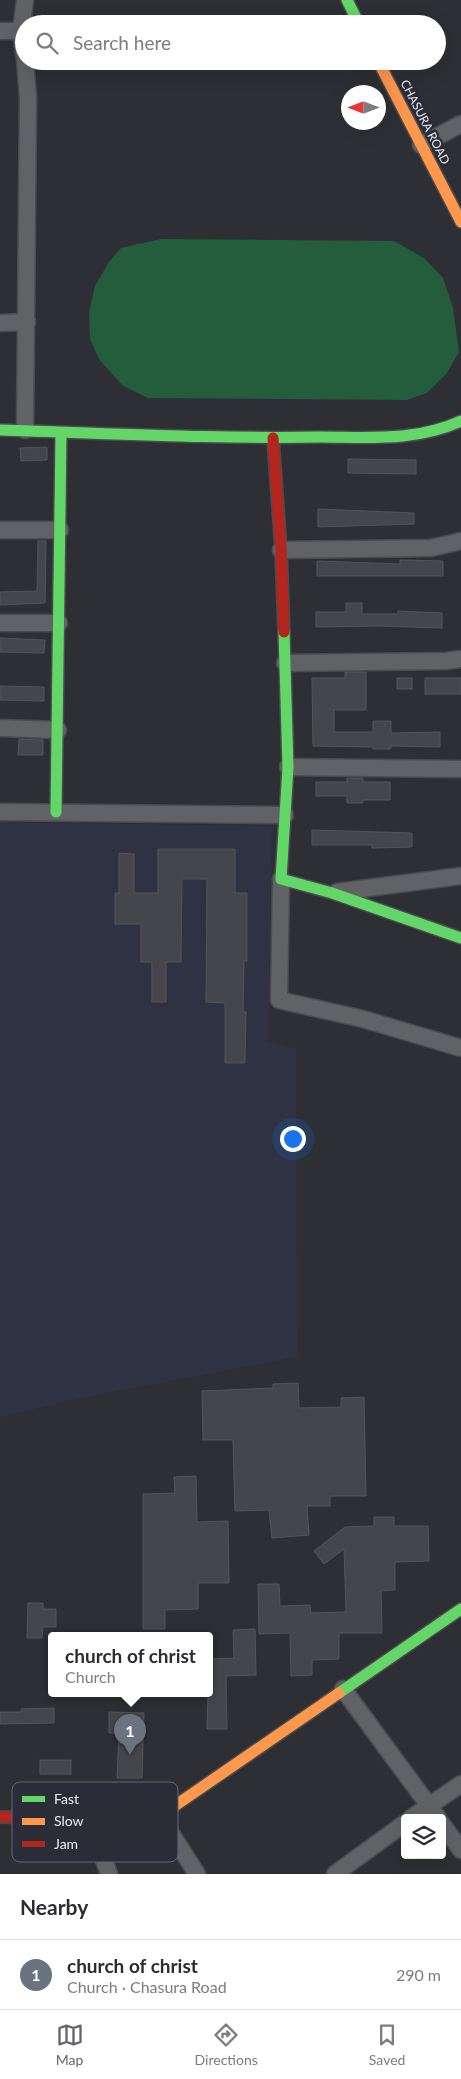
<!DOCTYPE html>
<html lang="en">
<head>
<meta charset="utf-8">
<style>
	:root { --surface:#fff; --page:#f7f7f7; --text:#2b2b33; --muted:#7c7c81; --line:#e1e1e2; --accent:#64646c }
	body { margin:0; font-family:Lato,sans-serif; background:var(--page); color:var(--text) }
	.controls { position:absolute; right:15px; bottom:15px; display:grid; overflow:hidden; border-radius:5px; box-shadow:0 5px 20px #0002 }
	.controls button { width:45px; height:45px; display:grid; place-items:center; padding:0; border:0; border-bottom:1px solid var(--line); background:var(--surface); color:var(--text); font:25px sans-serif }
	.compass { position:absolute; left:341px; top:85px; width:45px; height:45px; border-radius:50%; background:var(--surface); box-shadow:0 5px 20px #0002; rotate:270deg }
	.you { position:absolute; left:292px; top:1138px; width:18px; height:18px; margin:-12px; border:4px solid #fff; border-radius:50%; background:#1a73e8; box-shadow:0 0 0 8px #1a73e833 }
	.badge { display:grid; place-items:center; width:32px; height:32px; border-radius:50%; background:var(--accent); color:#fff; font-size:16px; font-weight:700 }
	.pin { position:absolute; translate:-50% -41px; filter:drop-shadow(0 1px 2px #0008) }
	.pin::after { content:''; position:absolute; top:26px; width:18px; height:15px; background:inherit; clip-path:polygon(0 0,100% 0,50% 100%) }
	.popup { position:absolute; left:48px; top:1632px; width:165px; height:65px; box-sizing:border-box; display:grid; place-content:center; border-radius:5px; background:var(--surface); filter:drop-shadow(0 1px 4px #0005); font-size:16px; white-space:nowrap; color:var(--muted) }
	.popup b { font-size:19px; color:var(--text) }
	.popup::after { content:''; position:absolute; left:50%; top:100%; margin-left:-10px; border:10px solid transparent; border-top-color:var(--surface) }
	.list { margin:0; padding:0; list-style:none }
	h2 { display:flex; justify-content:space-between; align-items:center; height:65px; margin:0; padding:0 20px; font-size:21px }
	h2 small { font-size:16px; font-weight:400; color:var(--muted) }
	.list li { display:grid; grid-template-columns:32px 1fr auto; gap:15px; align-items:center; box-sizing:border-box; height:70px; padding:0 20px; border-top:1px solid var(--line) }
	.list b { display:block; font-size:19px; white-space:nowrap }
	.list p { margin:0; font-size:16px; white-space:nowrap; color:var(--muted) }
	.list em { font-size:16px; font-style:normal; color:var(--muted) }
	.icon { flex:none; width:28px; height:28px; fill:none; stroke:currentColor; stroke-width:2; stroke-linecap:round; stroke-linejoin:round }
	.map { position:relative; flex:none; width:461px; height:1874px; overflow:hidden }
	.search { position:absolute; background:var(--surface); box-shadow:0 5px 20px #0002; left:15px; right:15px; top:15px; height:55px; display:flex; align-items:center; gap:12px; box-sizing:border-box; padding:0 18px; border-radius:28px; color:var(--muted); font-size:19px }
	.sheet { height:135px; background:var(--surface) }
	nav { display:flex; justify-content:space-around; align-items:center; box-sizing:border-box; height:70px; border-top:1px solid var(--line); background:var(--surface); font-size:14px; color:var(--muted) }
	nav a { display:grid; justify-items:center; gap:2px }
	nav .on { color:var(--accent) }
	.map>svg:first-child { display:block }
	.built { fill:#2e3242 }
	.green { fill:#245d3c }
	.building { fill:#45464b; stroke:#545559 }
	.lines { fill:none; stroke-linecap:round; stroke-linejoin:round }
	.street-casing { stroke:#494b4f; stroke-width:19 }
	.fast-casing { stroke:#494b4f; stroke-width:14 }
	.slow-casing { stroke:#494b4f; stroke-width:14 }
	.jam-casing { stroke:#494b4f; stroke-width:14 }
	.street { stroke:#616266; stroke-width:16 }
	.fast { stroke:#63d668; stroke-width:11 }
	.slow { stroke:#ff974d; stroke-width:11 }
	.jam { stroke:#b3261e; stroke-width:11 }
	.labels { text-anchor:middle; stroke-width:5; stroke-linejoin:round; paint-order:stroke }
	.street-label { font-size:12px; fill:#ebedf5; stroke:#2a2d38 }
	.key { fill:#2a2d38; stroke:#646771; stroke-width:1 }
	.key-label { font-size:14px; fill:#ebedf5 }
</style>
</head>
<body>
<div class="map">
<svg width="461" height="1874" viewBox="0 0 461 1874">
	<rect width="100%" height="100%" fill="#2e2f34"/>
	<polygon class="built" points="0,822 272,826 268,1041 296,1049 297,1357 92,1396 0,1417"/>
	<polygon class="green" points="161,239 394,241 424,258 443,278 453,308 459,352 447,373 427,393 407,400 148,398 123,386 99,359 90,339 89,313 95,286 109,262 121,248"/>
	<g class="building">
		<polygon points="47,447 47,460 21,461 20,448"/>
		<polygon points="348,459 416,460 416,474 348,473"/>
		<polygon points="318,509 414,513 414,524 318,527"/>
		<polygon points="38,541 46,541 45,603 0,605 0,592 37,591"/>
		<polygon points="400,560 443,561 443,576 317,576 317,561 400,564"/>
		<polygon points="346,603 362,603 362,614 398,614 398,611 442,613 442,628 379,626 316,627 316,612 346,612"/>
		<polygon points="0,638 45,640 44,653 0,652"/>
		<polygon points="345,672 366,672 366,710 334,710 334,732 373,732 373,721 391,721 391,733 440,732 440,747 391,746 391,749 373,749 373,747 313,746 312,678 345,678"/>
		<rect x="397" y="678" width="15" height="11"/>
		<rect x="425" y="678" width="36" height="16"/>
		<polygon points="0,686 44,687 44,701 0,700"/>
		<polygon points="19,739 43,740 43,755 18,755"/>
		<polygon points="347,778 363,778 363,782 390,782 390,800 363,800 363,803 347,803 347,796 316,796 316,782 347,782"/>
		<polygon points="312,830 412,833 412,847 372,848 372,845 312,845"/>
		<polygon points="158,849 235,849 235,893 247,893 247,961 244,961 243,1012 246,1012 245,1063 225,1063 225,1003 206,1002 207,879 182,879 181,962 166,962 166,1002 152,1002 152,962 141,962 141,924 115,924 115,893 119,893 119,853 134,854 134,893 158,893"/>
		<polygon points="298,1383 299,1408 341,1407 341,1398 364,1397 366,1496 330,1496 330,1506 307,1506 309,1535 272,1538 269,1510 235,1511 233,1440 203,1440 202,1391 273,1388 273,1384"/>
		<polygon points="196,1476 197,1522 228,1521 229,1583 198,1583 198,1609 165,1610 165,1629 143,1629 143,1494 175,1493 174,1477"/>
		<polygon points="374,1517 394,1517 394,1526 428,1526 429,1561 395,1562 395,1590 381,1591 382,1633 339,1633 339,1659 312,1660 312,1675 291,1676 290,1633 259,1634 258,1584 279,1584 280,1606 310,1605 311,1613 346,1612 344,1549 324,1564 314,1551 345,1527 374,1526"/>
		<polygon points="28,1603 43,1603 43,1609 56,1609 56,1627 43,1627 42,1638 27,1638"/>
		<polygon points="255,1629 256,1675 226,1676 227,1729 207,1729 209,1659 234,1658 233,1630"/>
		<polygon points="54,1708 54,1723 0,1724 0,1712 21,1712 21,1709"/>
		<polygon points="109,1712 144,1713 142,1778 117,1778 119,1733 109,1733"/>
		<rect x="40" y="1760" width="31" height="14"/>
	</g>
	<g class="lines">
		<defs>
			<g id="street">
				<polyline points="0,31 21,31"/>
				<polyline points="24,54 21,31 25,0"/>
				<polyline points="25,61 28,97 25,430"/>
				<polyline points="421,145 461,124"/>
				<polyline points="0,323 27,322"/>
				<polyline points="0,530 60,530"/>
				<polyline points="281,550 431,548 461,541"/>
				<polyline points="0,623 59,623"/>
				<polyline points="285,663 446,661 461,659"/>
				<polyline points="0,728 58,730"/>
				<polyline points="288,767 461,769"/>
				<polyline points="0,812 285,815"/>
				<polyline points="281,879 279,1000 363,1019 461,1048"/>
				<polyline points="337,892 461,876"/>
				<polyline points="343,1689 438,1818"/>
				<polyline points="160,1816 197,1874"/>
				<polyline points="411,1818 461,1784"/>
				<polyline points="89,1819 109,1874"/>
				<polyline points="442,1824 461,1850"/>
				<polyline points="335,1874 405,1823"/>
			</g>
			<g id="fast">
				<polyline points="347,0 359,24"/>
				<path d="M0,430C106,433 213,439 319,437C368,437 415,442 461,421"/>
				<polyline points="284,632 288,767 281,879 332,893 461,938"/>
				<polyline points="56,812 61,433"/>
				<polyline points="339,1693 461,1609"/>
			</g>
			<g id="slow">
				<polyline points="378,61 461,222"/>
				<polyline points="139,1821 149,1821 160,1816 339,1693"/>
			</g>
			<g id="jam">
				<polyline points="273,438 281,550 284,632"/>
				<polyline points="0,1817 139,1821"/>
			</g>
		</defs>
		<use href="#street" class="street-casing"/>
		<use href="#fast" class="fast-casing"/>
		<use href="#slow" class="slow-casing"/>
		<use href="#jam" class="jam-casing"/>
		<use href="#street" class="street"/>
		<use href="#fast" class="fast"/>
		<use href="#slow" class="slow"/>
		<use href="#jam" class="jam"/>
	</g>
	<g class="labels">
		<g class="street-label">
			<text transform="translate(425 122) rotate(63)" y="4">CHASURA ROAD</text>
		</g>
	</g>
	<rect x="12" y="1782" width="166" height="80" rx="8" class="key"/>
	<rect x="22" y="1796" width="23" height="6" fill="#63d668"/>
	<rect x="22" y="1818" width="23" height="7" fill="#ff974d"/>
	<rect x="22" y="1841" width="23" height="6" fill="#b3261e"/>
	<g class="key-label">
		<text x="54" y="1804">Fast</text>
		<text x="54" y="1826">Slow</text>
		<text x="54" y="1849">Jam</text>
	</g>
</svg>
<div class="controls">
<button><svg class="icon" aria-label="layers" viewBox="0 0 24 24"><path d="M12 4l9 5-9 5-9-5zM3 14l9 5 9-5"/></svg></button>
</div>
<svg class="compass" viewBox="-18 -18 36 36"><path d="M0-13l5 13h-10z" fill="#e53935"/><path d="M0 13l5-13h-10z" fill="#7c7c81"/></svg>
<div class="you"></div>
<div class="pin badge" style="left:130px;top:1755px;background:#6b7280">1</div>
<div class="popup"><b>church of christ</b>Church</div>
<div class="search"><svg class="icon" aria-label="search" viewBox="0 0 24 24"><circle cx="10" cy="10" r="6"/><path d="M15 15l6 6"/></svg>Search here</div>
</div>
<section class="sheet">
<h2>Nearby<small></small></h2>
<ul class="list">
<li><span class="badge" style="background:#6b7280">1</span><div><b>church of christ</b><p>Church · Chasura Road</p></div><em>290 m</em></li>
</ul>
</section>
<nav>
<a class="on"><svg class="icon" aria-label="map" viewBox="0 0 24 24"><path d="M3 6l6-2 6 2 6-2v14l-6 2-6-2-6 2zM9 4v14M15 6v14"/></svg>Map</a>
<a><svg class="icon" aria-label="directions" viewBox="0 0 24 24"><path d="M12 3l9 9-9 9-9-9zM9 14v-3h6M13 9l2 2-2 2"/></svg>Directions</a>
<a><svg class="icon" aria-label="saved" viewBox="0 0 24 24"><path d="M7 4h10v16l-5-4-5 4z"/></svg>Saved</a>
</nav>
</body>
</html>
